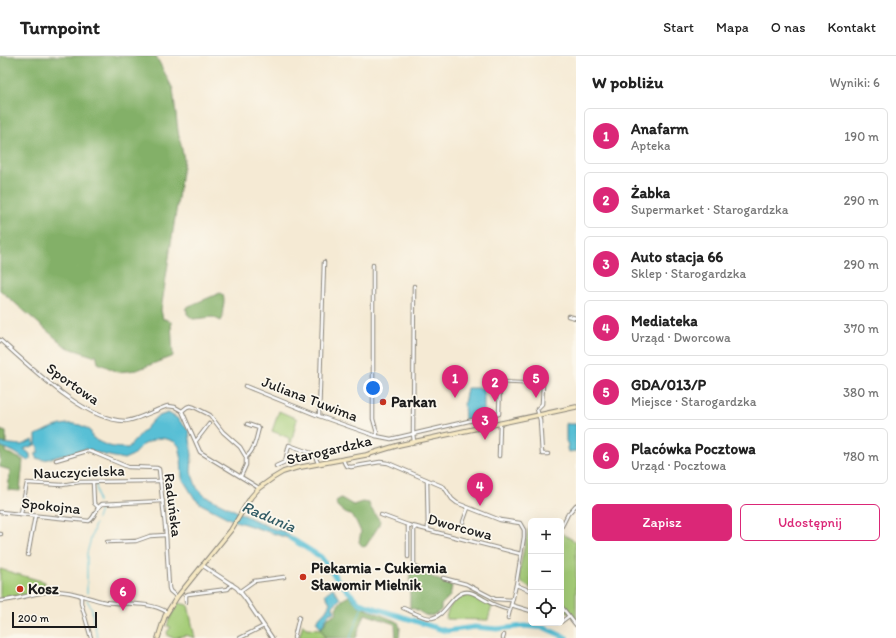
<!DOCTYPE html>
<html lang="pl">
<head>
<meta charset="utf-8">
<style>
	:root { --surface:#fff; --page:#f6f6f6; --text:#222; --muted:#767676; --line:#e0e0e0; --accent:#db2777 }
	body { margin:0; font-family:Itim,sans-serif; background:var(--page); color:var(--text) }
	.controls { position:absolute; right:12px; bottom:12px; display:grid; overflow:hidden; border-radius:6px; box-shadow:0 4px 16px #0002 }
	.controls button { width:36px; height:36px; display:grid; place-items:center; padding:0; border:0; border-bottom:1px solid var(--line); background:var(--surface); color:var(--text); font:20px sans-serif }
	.scale { position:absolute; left:12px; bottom:10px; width:85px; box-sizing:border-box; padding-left:4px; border:2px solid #1c1c1c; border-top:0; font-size:11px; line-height:14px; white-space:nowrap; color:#1c1c1c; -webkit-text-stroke:3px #fbf7ec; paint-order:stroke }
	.you { position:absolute; left:373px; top:332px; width:14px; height:14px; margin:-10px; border:3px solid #fff; border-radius:50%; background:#1a73e8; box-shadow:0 0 0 6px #1a73e833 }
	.badge { display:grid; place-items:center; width:26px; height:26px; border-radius:50%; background:var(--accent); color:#fff; font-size:13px; font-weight:700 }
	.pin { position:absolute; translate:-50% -33px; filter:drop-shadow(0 1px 2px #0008) }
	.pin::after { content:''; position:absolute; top:21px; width:14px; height:12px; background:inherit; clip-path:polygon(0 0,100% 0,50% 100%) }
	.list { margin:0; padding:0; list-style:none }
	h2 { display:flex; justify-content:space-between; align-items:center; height:52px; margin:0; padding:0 16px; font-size:17px }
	h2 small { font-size:13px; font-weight:400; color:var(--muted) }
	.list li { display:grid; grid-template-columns:26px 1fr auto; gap:12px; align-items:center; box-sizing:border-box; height:56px; margin:0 8px 8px; padding:0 8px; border:1px solid var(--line); border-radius:6px }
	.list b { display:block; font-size:15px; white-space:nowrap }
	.list p { margin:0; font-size:13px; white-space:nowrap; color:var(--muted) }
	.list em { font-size:13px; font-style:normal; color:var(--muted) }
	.actions { display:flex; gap:8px; padding:12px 16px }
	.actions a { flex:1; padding:9px 0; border:1px solid var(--accent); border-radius:6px; text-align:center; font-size:14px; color:var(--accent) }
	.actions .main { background:var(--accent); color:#fff }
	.icon { flex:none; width:22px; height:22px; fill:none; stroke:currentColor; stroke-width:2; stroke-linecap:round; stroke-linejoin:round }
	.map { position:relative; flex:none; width:576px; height:582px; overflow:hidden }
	header { display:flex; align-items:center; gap:24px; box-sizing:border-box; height:56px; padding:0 20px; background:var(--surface); border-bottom:1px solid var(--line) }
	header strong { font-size:19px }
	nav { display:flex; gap:22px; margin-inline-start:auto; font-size:14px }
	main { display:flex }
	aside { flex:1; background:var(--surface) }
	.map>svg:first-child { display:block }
	.green { fill:#a4cc77; stroke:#60744a }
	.forest { fill:#83b068; stroke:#506642 }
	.water { fill:#58bfd5; stroke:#3a6e78 }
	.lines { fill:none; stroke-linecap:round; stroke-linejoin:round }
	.stream { stroke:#58bfd5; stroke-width:1 }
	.river { stroke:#58bfd5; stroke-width:5 }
	.minor-casing { stroke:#888378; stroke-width:4.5 }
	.tertiary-casing { stroke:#888378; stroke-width:5 }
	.secondary-casing { stroke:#888378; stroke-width:5.5 }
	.minor { stroke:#fff; stroke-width:2.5 }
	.tertiary { stroke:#fff; stroke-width:3 }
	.secondary { stroke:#f7e9c3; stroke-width:3.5 }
	.poi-dot { fill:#c8321e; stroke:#fbf7ec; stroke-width:1.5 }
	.labels { text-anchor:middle; stroke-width:3.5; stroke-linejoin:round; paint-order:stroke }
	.street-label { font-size:15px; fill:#1c1c1c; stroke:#fbf7ec }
	.poi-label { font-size:15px; font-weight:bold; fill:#1c1c1c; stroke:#fbf7ec; text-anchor:start }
	.water-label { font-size:16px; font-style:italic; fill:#345d66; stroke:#fbf7ec }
</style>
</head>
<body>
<header>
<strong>Turnpoint</strong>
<nav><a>Start</a><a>Mapa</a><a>O nas</a><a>Kontakt</a></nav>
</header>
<main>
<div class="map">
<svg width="576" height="582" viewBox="0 0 576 582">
	<rect width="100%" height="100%" fill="#fbf7ec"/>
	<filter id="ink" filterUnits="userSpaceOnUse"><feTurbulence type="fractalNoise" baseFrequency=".025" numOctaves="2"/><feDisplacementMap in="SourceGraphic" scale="8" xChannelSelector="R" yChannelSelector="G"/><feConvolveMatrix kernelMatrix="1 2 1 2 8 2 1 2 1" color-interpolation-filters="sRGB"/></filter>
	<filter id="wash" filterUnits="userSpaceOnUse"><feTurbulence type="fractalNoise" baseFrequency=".012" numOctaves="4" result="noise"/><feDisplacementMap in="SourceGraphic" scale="16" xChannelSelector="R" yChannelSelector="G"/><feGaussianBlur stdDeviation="0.9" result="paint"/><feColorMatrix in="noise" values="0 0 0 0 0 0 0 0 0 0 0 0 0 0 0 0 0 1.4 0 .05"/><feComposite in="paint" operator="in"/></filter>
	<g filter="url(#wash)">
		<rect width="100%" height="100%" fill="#f5ead4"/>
		<g class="green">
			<polygon points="279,355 297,363 291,387 289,387 289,382 272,375"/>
			<polygon points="528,473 531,474 531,533 521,526 519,517"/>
			<polygon points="561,477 576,486 576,564 568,557 561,548"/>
			<polygon points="0,513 45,526 43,535 23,539 0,542"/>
			<path d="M468,538L473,539L492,550L488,564L446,563C447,551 456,540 468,538Z"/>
			<polygon points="178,547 188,549 195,582 186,579 174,582 168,580 167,576 171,571 167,570 169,564"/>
			<polygon points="303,568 306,572 321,573 326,582 299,582"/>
		</g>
		<g class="forest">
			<polygon points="0,0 156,0 173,33 178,75 184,103 161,254 163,263 165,263 171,266 173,300 137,314 118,316 98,307 96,298 93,300 66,291 0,234"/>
			<path d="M220,237L223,239C226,247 221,253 223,261L221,265L213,261L193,263L187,258V254L185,253L189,250Z"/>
			<polygon points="0,374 6,376 6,396 23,404 20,435 8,434 10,414 0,411"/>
			<polygon points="341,442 353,449 362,446 369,447 370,451 380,465 378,471 366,490 363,491 359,486 361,476 356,465 350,459 345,457 337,450 336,445"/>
			<path d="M410,511L452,530L450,540L441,549V554C425,568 423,553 410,552Z"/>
			<polygon points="349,540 359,550 398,566 400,572 399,582 396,582 395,568 365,558 356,582 326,582 321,573 328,562 337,557 336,552 342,544"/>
		</g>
		<g class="water">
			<polygon points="467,332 484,332 484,359 465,364 464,348"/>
			<path d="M168,357L177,362L189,375L192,399L191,416L197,432L205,440L271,472L285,476L300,486L232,464L201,448L195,443L182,422L181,399L179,390L175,386L170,384L162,382L155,383L141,390L133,399L124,403L105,399L86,393L44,404L36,402V397H38V390L36,388V379C53,371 75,360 91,376L92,381C104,390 113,392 128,392L156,361Z"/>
			<polygon points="566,367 568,368 576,368 576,395 568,396 567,392 568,389 566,385"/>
			<polygon points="33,384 35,389 24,393 30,398 30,403 28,405 14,396 0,390 1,387 21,389"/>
			<polygon points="333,532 340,543 333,550 333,553 334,553 335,556 329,558 321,572 316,565 326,554 330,547 325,538"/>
		</g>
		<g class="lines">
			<g class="stream">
				<polyline points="96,428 98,446"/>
				<polyline points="97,463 101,451"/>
				<polyline points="87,537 87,497 95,468"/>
				<polyline points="87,544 92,553 93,564 98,582"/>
				<polyline points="350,582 363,548"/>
			</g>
			<polyline class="river" points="290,482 321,501 337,523 359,547 446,575 475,571 497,573 524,570 545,572 567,582"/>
		</g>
	</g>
	<g filter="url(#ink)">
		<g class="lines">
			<defs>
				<g id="minor">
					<polyline points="373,209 373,363 377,377 376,380"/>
					<polyline points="568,260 576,262"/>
					<path d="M0,284C31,311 83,364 125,365C135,365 157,353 168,350L175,351L182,355L200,396L259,432"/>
					<polyline points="245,330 319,360 376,380 391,383 499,358 500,326 543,328 542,348 537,353 540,364 542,398 548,398"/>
					<polyline points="182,355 187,351 190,350 194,351 210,359 223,376 240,391 246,401"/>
					<polyline points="319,360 324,206"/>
					<polyline points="196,385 209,368"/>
					<polyline points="414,386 413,377 414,230"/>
					<polyline points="499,400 500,367"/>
					<path d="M343,403C345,409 345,410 351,411L380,406L388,407L444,431L452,443L457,447L500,464L520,467L524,474V481L516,529L508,562"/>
					<polyline points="56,404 87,395 92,396 128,411 157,412 159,413 166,479 169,532 170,535 177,541"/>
					<polyline points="276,410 285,406 289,389 311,397 315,400 318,407"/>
					<path d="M241,420L246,409V401C255,394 256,382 259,372L247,368"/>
					<polyline points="427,424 428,474"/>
					<polyline points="93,426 94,447 98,451"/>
					<path d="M0,456L89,465C96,461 95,452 102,448L163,445"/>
					<polyline points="21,457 27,427 62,429 80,426 161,425"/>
					<polyline points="381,459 408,469"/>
					<polyline points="463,466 468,452"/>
					<polyline points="562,470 568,458 576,449"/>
					<polyline points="0,478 1,478"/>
					<polyline points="107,486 136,485 150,480 166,479"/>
					<polyline points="28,499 35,460"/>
					<polyline points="408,501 408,469 416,471"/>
					<polyline points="420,514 414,509 414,473 416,471 521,498"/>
					<polyline points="443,522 466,528 495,543 512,544"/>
					<polyline points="516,529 531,535"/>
					<polyline points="240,535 254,525 284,521"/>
					<polyline points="81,539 81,547 91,582"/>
					<path d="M0,545C17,544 34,537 51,535C70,534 86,542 105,546C126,549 148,545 167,556"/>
					<polyline points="186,546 186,539 188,538 228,533 232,528"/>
					<polyline points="511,549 531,555"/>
					<polyline points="561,550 576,569"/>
					<path d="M403,552C411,555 424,563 432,562C446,560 452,536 467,536C475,536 480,542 487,545C494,549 502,552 510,554"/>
					<polyline points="561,566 569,560"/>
					<polyline points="240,582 264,570"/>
					<polyline points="294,582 299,561"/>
					<polyline points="503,582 504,579"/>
				</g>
				<polyline id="tertiary" points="202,509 237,532 245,542 272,582"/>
				<polyline id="secondary" points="158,582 165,560 177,541 231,474 251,441 259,432 273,422 283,416 296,412 366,399 399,389 576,351"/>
			</defs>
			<use href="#minor" class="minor-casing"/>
			<use href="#tertiary" class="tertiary-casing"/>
			<use href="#secondary" class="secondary-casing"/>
			<use href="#minor" class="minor"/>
			<use href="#tertiary" class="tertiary"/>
			<use href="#secondary" class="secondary"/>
		</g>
	</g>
	<g class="poi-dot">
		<circle cx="383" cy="346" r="4"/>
		<circle cx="303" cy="521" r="4"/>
		<circle cx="20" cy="533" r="4"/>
	</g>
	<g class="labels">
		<g class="street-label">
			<text transform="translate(73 328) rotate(35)" y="5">Sportowa</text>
			<text transform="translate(310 343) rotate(21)" y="5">Juliana Tuwima</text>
			<text transform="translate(329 394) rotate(-13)" y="5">Starogardzka</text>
			<text transform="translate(79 416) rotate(-2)" y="5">Nauczycielska</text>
			<text transform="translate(173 449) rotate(83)" y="5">Raduńska</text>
			<text transform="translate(51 450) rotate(6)" y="5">Spokojna</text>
			<text transform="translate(460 471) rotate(15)" y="5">Dworcowa</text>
		</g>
		<g class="poi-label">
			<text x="391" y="351">Parkan</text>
			<text x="311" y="517">Piekarnia - Cukiernia<tspan x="311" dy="17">Sławomir Mielnik</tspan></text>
			<text x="28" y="538">Kosz</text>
		</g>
		<g class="water-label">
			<text transform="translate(269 460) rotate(23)" y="6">Radunia</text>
		</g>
	</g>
</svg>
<div class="controls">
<button>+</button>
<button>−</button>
<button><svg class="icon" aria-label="locate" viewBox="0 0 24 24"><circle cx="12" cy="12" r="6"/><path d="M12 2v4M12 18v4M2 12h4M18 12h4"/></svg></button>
</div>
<div class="scale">200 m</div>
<div class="you"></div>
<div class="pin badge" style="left:455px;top:342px">1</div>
<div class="pin badge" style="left:495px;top:346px">2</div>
<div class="pin badge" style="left:485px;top:384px">3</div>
<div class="pin badge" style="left:480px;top:450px">4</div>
<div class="pin badge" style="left:536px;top:342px">5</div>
<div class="pin badge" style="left:123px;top:555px">6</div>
</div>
<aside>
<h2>W pobliżu<small>Wyniki: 6</small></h2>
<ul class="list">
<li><span class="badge">1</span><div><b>Anafarm</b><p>Apteka</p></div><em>190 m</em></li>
<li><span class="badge">2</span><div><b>Żabka</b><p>Supermarket · Starogardzka</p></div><em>290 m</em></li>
<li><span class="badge">3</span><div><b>Auto stacja 66</b><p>Sklep · Starogardzka</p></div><em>290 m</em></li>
<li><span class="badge">4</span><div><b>Mediateka</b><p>Urząd · Dworcowa</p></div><em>370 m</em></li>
<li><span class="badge">5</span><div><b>GDA/013/P</b><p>Miejsce · Starogardzka</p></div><em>380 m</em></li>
<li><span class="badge">6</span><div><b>Placówka Pocztowa</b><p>Urząd · Pocztowa</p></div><em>780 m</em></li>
</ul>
<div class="actions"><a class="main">Zapisz</a><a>Udostępnij</a></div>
</aside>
</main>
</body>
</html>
